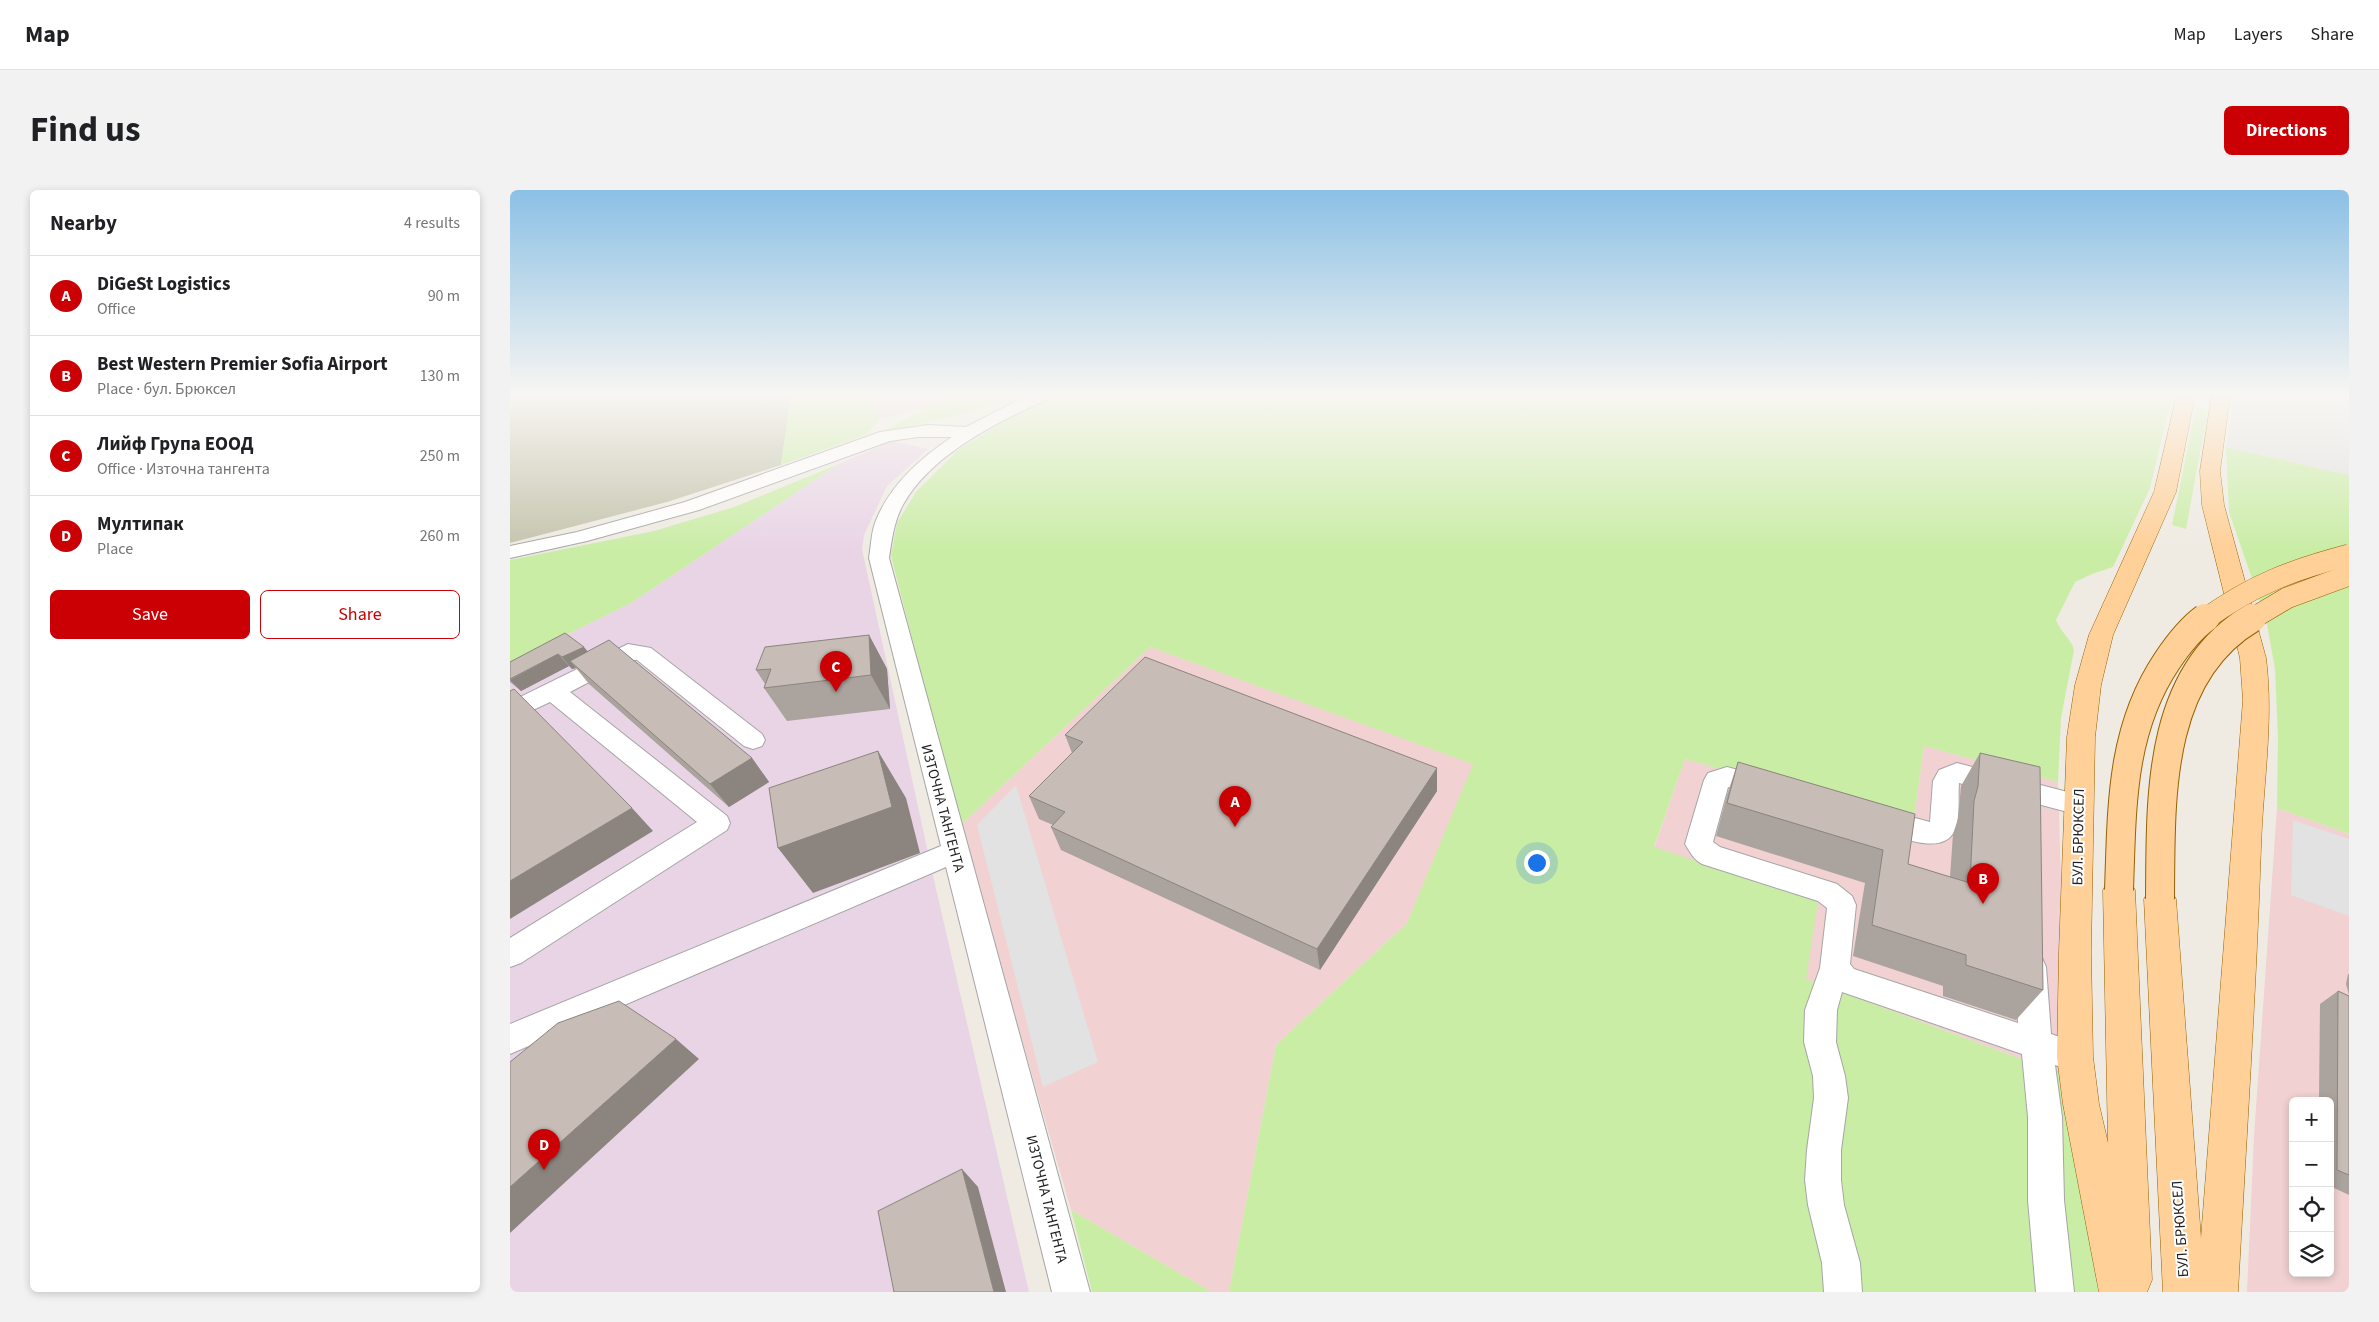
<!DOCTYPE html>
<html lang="en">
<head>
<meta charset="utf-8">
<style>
	:root { --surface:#fff; --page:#f2f2f2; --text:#202124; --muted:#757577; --line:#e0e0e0; --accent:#cb0005 }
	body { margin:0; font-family:"Source Sans 3",sans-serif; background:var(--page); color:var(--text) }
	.controls { position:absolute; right:15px; bottom:15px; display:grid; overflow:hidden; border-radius:8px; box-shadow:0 2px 8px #0003 }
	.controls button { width:45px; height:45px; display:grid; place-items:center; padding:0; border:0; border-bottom:1px solid var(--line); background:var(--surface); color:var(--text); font:25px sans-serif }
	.you { position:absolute; left:1026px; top:672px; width:18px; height:18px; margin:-12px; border:4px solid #fff; border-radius:50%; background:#1a73e8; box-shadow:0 0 0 8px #1a73e833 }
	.badge { display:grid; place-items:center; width:32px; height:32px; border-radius:50%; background:var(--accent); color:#fff; font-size:16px; font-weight:700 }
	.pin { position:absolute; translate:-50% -41px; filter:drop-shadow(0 1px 2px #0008) }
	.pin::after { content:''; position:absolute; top:26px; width:18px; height:15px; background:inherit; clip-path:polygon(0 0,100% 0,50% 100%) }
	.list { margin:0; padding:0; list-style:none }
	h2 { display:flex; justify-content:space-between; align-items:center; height:65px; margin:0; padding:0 20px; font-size:21px }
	h2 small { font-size:16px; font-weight:400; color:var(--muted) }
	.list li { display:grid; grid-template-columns:32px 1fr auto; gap:15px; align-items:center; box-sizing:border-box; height:80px; padding:0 20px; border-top:1px solid var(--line) }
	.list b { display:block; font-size:19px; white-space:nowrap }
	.list p { margin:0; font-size:16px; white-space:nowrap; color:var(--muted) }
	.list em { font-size:16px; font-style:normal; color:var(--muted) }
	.actions { display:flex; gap:10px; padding:15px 20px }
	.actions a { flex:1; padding:11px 0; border:1px solid var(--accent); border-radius:8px; text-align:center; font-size:18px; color:var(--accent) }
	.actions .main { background:var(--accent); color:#fff }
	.icon { flex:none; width:28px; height:28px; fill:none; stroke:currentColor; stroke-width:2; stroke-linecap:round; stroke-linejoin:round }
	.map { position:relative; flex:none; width:1839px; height:1102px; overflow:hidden; border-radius:8px }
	header { display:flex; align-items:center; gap:30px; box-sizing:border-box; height:70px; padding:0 25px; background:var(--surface); border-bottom:1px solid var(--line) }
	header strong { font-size:24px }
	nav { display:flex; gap:28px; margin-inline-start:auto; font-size:18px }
	.intro { display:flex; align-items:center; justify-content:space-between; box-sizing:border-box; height:120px; padding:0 30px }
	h1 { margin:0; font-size:35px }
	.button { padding:12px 22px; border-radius:8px; background:var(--accent); color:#fff; font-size:18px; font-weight:700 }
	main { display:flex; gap:30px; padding:0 30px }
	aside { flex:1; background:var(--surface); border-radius:8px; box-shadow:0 2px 8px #0003 }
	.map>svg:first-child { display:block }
	.commercial { fill:#f1d1d1; fill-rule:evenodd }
	.industrial { fill:#e9d4e6 }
	.construction { fill:#c4c4ae }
	.grass { fill:#caeda6 }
	.parking { fill:#e2e2e2 }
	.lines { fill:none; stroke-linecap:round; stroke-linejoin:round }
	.minor-casing { stroke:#a5a5a5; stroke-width:2 }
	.major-casing { stroke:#976100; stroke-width:1 }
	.minor { fill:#fff; fill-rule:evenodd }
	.major { fill:#ffd098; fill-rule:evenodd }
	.major-bridge-far1-casing { stroke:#976100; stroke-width:22; stroke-linecap:butt }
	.major-bridge-casing { stroke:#976100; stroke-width:30; stroke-linecap:butt }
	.major-bridge-far1 { stroke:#ffd098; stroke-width:21 }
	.major-bridge { stroke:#ffd098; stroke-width:28 }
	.wall { fill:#aba39d }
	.shaded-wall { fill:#8b847f }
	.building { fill:#c7bdb6; stroke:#8b847f }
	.labels { text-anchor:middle; stroke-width:4; stroke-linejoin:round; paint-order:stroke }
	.street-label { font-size:15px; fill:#1e1e1e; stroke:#fff }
</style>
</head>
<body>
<header>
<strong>Map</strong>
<nav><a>Map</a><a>Layers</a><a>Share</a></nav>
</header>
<div class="intro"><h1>Find us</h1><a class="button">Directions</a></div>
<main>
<aside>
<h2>Nearby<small>4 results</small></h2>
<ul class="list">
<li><span class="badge">A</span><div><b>DiGeSt Logistics</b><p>Office</p></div><em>90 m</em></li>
<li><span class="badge">B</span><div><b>Best Western Premier Sofia Airport</b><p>Place · бул. Брюксел</p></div><em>130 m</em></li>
<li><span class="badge">C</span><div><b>Лийф Група ЕООД</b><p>Office · Източна тангента</p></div><em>250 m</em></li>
<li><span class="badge">D</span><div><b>Мултипак</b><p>Place</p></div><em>260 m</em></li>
</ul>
<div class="actions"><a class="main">Save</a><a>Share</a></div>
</aside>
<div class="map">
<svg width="1839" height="1102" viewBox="0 0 1839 1102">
	<rect width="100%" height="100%" fill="#efebe3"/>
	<g class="commercial">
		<polygon points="640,457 964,574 897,733 766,855 719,1102 702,1102 561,1020 450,636"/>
		<polygon points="1414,556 1548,592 1557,886 1296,789 1144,658 1175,569 1403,634"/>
		<path d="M1767,618L1839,644V1102H1737L1744,946ZM1783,911H1820V1083H1783Z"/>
	</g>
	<g class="industrial">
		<polygon points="360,205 439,205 416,216 371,229"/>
		<polygon points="382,251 418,259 377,296 354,345 352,359 424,690 519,1102 0,1102 0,473 121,413 329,274"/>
	</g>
	<polygon class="construction" points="0,205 281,205 271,275 157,312 0,353"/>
	<g class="grass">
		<polygon points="281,205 360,205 371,229 355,245 271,275"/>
		<polygon points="439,205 516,205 454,224 372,242"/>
		<path d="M550,205H1662L1640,298L1603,377L1582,384L1565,392L1546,430C1550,441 1562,450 1564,460L1551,528L1548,592L1414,556L1403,634L1175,569L1144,657L1308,711L1296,789L1557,886L1567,973L1588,1102H719L766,855L897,733L963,574L640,457L450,636L381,366L387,333L406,302L448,260L504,225Z"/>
		<polygon points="1686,217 1698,219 1676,339 1662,335"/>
		<polygon points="1716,257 1839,285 1839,644 1767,618 1768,547 1765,479 1756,429 1719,322"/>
		<polygon points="329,274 121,413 0,473 0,370 144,341 224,317"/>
		<polygon points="561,1020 702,1102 582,1102"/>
	</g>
	<g class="parking">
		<polygon points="1725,205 1839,205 1839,285 1716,257"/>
		<polygon points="506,595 588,872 533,897 467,635"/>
		<polygon points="1783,630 1839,649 1839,726 1781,705"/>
	</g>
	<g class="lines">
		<defs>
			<g id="minor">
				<path d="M518,205H541L538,209C489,231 422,264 394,313C384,330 382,349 379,368L580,1102H542L436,677L0,864V834L431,656L359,368C361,357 361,344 365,333C379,296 410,268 442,247H408L380,251L189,320L77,351L0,368V356L67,342L175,312L370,242L418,235L456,237Z"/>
				<polygon points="118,454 141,458 252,544 255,550 252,556 243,559 234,556 127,470 121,470 60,502 217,626 220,633 217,640 11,773 0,777 0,748 187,632 40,512 0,531 0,512"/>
				<path d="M1447,573L1569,605L1578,608L1582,615L1578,622L1569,625L1449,593C1448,606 1450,624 1446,637C1436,670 1384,645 1362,637L1358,630L1362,623L1371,619L1420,632L1423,591L1429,580Z"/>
				<path d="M1217,577L1265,590L1269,597L1265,604L1256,607L1218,597L1203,652L1210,657L1327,694L1342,706L1346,715L1340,774L1344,779L1508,833L1506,777L1510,768L1521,764L1532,768L1536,777L1541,844L1576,856L1581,867L1576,878L1565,882L1545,875L1552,927L1554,1010L1564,1102H1526L1518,1010V927L1512,864L1332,802L1327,820L1326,852L1335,886L1338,908L1331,960V990L1334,1015L1350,1073L1352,1102H1314L1312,1073L1298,1015L1295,990L1297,960L1304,908L1303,886L1294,852L1295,820L1310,778L1317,718L1308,711L1192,674C1184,670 1180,662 1175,654L1194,590L1198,583Z"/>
			</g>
			<g id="major">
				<polygon points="1667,205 1685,205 1666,302 1603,445 1591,495 1585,547 1581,762 1583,867 1589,914 1598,953 1593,700 1598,691 1609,687 1620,691 1625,700 1642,1090 1637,1102 1589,1102 1553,914 1547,867 1549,762 1557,547 1565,495 1579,445 1644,302"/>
				<path d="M1702,205H1720L1710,281L1714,315L1756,468C1764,531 1753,594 1751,657C1746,805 1736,954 1728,1102H1653L1634,709L1639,700L1650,696L1661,700L1666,709L1691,1048L1733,510L1730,468L1692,315L1690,281Z"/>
			</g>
		</defs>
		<use href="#minor" class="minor-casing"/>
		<use href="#major" class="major-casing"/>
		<use href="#minor" class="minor"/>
		<use href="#major" class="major"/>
		<defs>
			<g id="major-bridge-far1">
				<path d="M1694,430C1742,395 1782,380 1839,365"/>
				<polyline points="1740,430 1777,408 1839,385"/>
			</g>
			<g id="major-bridge">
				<path d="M1609,700C1612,619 1610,541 1657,471C1667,456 1680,439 1695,428"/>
				<path d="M1650,709C1651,612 1645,485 1742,428"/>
			</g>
		</defs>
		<use href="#major-bridge-far1" class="major-bridge-far1-casing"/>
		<use href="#major-bridge" class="major-bridge-casing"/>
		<use href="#major-bridge-far1" class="major-bridge-far1"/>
		<use href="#major-bridge" class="major-bridge"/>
	</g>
	<g class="wall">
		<polygon points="359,445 377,479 380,519 277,531 254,498 255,494 246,480"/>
		<polygon points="78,461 242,568 259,592 219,617 79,494 66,478 62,479 59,476 11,501 0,492 0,472"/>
		<polygon points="555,545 927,578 927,601 810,780 551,660 541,637 543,635 529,629 519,606 562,563"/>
		<polygon points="1470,563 1533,800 1506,830 1433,806 1433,796 1343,766 1355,693 1206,646 1217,605 1228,572 1398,674 1440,687 1443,644 1448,629 1451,596"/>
		<polygon points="1838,784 1839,784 1839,805 1836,794"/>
		<polygon points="1828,801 1839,806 1839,1005 1820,996 1820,911 1809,911 1810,814"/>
	</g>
	<g class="shaded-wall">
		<polygon points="359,445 377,479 380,519 361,485"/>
		<polygon points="74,457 84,469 60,471 66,478 62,479 52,467"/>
		<polygon points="48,464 59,476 11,501 0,490"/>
		<polygon points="368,561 396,608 410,663 303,703 268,658"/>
		<polygon points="242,568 259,592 219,617 200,594"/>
		<polygon points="927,578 927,601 810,780 807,759"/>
		<polygon points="122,618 143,641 0,729 0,691"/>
		<polygon points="166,849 189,869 0,1043 0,997"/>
		<polygon points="452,979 468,997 496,1102 484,1102"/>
	</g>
	<g class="building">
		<polygon points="55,443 74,457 52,467 48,464 0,489 0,472"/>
		<polygon points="359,445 361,485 254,498 261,479 246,480 255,457"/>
		<polygon points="99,450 242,568 200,594 60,471"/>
		<polygon points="635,467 927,578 807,759 541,637 555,622 519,606 573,552 555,545"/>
		<polygon points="4,499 122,618 0,691 0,501"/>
		<polygon points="368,561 382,617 268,658 259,598"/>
		<polygon points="1470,563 1530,577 1533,800 1456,775 1456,765 1362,735 1373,660 1217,613 1228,572 1405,624 1398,674 1460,693 1464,611 1468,596"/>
		<polygon points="1828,801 1839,806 1839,985 1827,980"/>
		<polygon points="109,811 166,849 0,997 0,872 48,833"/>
		<polygon points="452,979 484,1102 384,1102 368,1021"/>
	</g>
	<linearGradient id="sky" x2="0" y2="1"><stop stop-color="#8bc0e5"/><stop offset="0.57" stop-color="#f8f6f2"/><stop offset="1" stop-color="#f8f6f2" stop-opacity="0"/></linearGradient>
	<rect width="1839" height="359" fill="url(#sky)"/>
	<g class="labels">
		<g class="street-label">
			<text transform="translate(433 618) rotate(75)" y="5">ИЗТОЧНА ТАНГЕНТА</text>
			<text transform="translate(1568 647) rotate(-89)" y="5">БУЛ. БРЮКСЕЛ</text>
			<text transform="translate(537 1009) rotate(76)" y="5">ИЗТОЧНА ТАНГЕНТА</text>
			<text transform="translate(1670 1039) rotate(-94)" y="5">БУЛ. БРЮКСЕЛ</text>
		</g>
	</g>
</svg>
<div class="controls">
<button>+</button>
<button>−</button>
<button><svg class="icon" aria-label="locate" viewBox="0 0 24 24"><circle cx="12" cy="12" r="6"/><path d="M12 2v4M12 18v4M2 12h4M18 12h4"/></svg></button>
<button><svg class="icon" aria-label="layers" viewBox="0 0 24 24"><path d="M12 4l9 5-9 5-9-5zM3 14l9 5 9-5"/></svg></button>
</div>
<div class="you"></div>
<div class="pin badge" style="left:725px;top:637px">A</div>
<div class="pin badge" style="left:1473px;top:714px">B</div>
<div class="pin badge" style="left:326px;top:502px">C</div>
<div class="pin badge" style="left:34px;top:980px">D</div>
</div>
</main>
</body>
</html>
